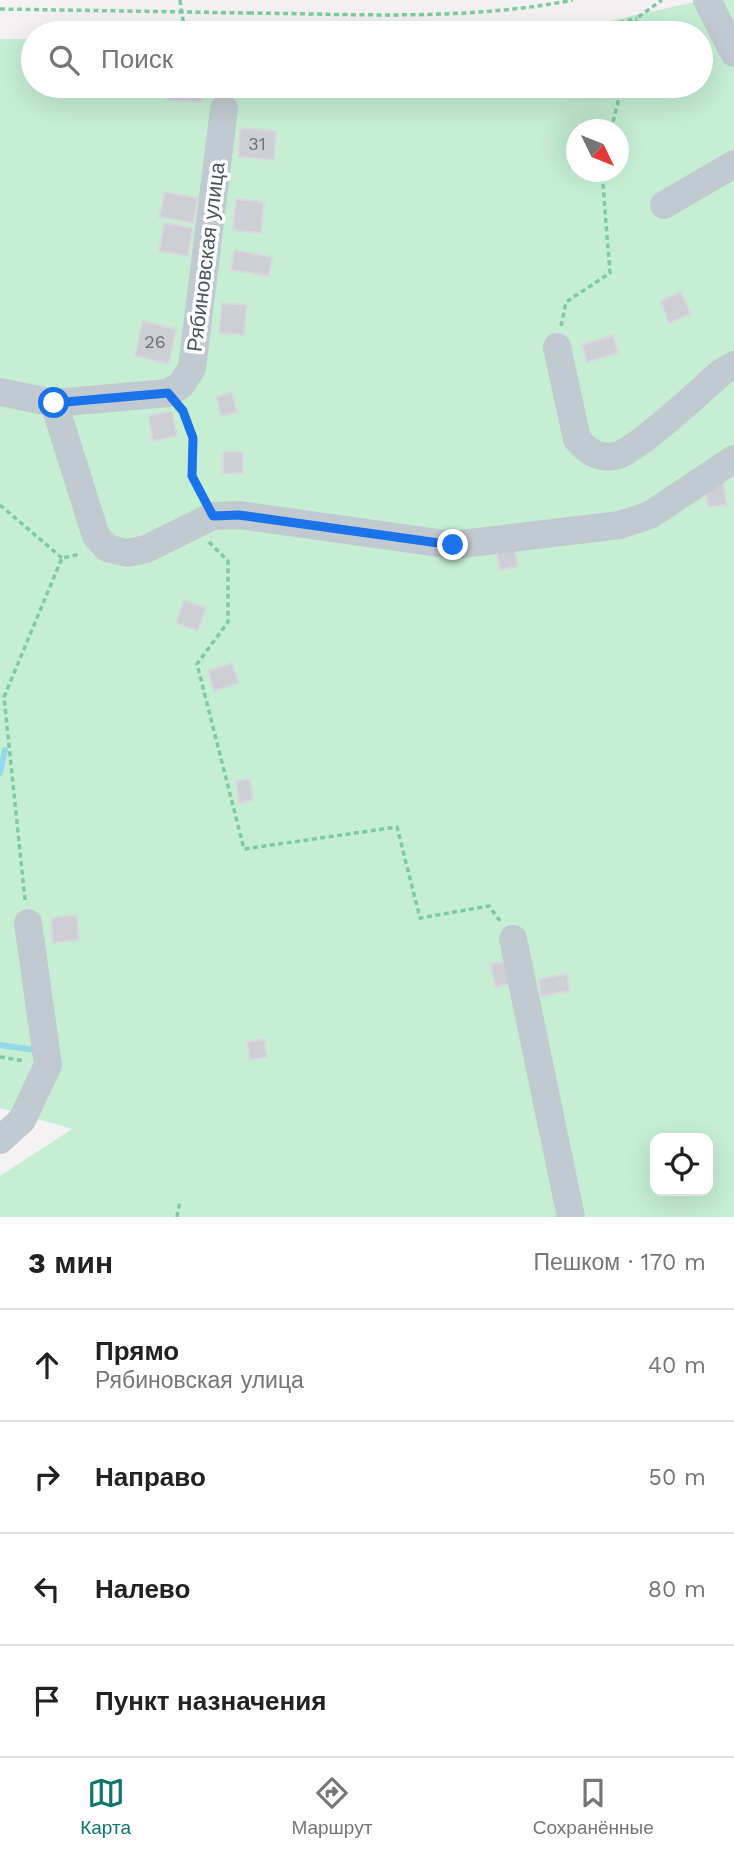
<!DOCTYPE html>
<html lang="ru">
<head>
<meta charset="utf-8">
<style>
	:root { --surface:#fff; --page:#f6f6f6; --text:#222; --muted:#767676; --line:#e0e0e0; --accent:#0f766e }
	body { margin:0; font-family:"Work Sans",sans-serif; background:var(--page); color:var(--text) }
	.controls { position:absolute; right:21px; bottom:21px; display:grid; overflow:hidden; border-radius:14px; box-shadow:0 7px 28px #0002 }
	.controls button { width:63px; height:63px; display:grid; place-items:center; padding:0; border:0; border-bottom:2px solid var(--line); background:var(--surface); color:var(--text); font:35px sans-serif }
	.compass { position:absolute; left:566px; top:119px; width:63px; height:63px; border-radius:50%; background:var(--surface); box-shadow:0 7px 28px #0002; rotate:133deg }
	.stop { position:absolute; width:21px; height:21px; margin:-16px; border:5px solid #1a73e8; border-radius:50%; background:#fff }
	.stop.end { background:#1a73e8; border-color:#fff; box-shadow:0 2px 7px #0008 }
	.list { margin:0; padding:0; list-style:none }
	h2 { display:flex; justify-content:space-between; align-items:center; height:91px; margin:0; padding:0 28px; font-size:30px }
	h2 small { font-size:23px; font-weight:400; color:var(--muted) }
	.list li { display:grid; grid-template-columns:46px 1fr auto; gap:21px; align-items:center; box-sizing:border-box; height:112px; padding:0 28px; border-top:2px solid var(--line) }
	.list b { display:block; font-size:26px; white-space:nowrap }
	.list p { margin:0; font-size:23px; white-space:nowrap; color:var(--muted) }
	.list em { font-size:23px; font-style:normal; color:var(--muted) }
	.icon { flex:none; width:38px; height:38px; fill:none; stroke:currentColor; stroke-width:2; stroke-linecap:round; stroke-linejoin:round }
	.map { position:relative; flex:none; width:734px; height:1217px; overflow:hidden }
	.search { position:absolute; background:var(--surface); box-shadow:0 7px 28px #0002; left:21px; right:21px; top:21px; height:77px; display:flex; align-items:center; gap:18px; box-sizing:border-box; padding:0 24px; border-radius:38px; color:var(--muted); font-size:26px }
	.sheet { height:539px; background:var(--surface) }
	nav { display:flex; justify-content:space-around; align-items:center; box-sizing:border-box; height:98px; border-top:2px solid var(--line); background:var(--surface); font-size:19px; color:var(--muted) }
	nav a { display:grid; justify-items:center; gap:4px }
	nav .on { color:var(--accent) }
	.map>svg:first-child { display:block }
	.green { fill:#c5eed3; fill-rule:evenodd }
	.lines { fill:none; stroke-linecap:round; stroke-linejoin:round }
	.stream { stroke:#94dae9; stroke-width:6 }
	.building { fill:#cdcfd4; stroke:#d7d9dd; stroke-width:2 }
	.path { stroke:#7ecba2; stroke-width:3.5; stroke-dasharray:5 3.5; stroke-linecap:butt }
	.minor { stroke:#c1cad0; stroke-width:28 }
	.path-bridge { stroke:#7ecba2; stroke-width:3.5; stroke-dasharray:5 3.5; stroke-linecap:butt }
	.route { stroke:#1a73e8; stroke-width:9 }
	.labels { text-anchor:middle; stroke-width:7; stroke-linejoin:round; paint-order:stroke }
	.number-label { font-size:18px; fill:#6c747c }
	.street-label { font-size:21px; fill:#4b565f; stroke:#fff }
</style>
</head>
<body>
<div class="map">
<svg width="734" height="1217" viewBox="0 0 734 1217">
	<rect width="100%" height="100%" fill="#f4f2f3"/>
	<path class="green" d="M704,0H734V1217H0V1176L72,1129L0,1108V39H33V86H701V33H555ZM576,130H618V172H576ZM655,1138H708V1191H655Z"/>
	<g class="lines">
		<g class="stream">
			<polyline points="0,773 5,750"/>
			<polyline points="0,1045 35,1050"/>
		</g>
	</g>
	<g class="building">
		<polygon points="168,86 202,86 201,102 167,100"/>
		<polygon points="240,128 276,131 274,160 238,157"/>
		<polygon points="165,192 198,198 193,223 159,217"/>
		<polygon points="236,199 264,202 261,233 233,230"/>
		<polygon points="164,223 193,228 188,256 159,251"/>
		<polygon points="234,250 272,257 269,276 231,270"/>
		<polygon points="681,292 691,314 669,323 660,301"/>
		<polygon points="222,303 247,305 244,335 219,333"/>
		<polygon points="142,321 176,329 169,364 135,356"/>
		<polygon points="613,335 618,353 587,362 582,345"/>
		<polygon points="232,392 237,412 221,416 216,397"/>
		<polygon points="172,411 177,436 153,441 148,416"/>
		<polygon points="223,452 243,452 243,473 223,474"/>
		<polygon points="723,481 727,505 708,507 704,484"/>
		<polygon points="514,548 518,566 500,570 496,552"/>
		<polygon points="184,600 206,608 198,631 176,623"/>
		<polygon points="232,663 239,683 214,691 208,671"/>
		<polygon points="250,779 253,800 239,803 236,781"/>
		<polygon points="77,915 79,940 53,943 51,918"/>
		<polygon points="506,961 510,984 495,987 491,964"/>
		<polygon points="567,974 570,991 541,996 539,979"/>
		<polygon points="264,1039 267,1057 250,1060 247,1042"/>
	</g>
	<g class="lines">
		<g class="path">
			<polyline points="180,0 185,33"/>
			<path d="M249,13C358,14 466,21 573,0"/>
			<polyline points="578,33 637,18"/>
			<polyline points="634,33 637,18 662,0"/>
			<polyline points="240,95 256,86"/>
			<polyline points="611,130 622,86"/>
			<polyline points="561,326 566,302 610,273 602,172"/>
			<polyline points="182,410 193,438 192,476 202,495"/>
			<polyline points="0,505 62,558"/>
			<polyline points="209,542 228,561 228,622 197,664 244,849 397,827 420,918 489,906 500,921"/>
			<polyline points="25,900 4,697 62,558 81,554"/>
			<polyline points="0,1057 25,1061"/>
			<polyline points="177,1217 180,1200"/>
		</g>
		<g class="minor">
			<polyline points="707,0 734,53"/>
			<polyline points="664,205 734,164"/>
			<path d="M557,347L577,439C587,451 598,459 615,456C636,452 702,389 722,372L734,365"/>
			<polyline points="0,392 54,403 168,393 181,385 192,368 224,109"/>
			<polyline points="54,403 96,536 107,548 127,553 146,549 213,516 239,515 453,545 620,525 650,515 734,459"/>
			<polyline points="513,939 571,1217"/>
			<polyline points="0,1140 22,1120 48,1065 28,923"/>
		</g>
		<polyline class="path-bridge" points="0,9 249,13"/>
	</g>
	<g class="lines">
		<polyline class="route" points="54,403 168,393 183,411 193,438 192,476 213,516 239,515 453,545"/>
	</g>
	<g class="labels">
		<g class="number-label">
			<text x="257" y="150">31</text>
			<text x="155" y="348">26</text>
		</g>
		<g class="street-label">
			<text transform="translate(206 257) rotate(-83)" y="7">Рябиновская улица</text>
		</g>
	</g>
</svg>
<div class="controls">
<button><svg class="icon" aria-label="locate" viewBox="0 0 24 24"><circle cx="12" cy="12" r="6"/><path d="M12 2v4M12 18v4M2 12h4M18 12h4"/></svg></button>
</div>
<svg class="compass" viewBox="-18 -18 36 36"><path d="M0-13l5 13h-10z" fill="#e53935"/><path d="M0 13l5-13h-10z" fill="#767676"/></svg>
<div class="stop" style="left:54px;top:403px"></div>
<div class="stop end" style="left:453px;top:545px"></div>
<div class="search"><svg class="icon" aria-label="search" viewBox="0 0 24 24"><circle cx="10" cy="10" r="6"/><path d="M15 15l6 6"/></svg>Поиск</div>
</div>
<section class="sheet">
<h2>3 мин<small>Пешком · 170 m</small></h2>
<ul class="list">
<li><svg class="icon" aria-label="ahead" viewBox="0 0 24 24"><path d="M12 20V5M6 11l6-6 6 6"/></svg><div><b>Прямо</b><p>Рябиновская улица</p></div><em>40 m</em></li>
<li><svg class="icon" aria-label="right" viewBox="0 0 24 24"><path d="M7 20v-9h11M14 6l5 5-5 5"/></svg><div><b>Направо</b></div><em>50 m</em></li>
<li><svg class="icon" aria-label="left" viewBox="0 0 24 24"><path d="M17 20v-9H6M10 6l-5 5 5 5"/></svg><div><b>Налево</b></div><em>80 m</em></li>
<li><svg class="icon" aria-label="arrive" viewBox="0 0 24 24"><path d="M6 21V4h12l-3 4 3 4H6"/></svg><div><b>Пункт назначения</b></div></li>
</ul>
</section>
<nav>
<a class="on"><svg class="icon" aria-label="map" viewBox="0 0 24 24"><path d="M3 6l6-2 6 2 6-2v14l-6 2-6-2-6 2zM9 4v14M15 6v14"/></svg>Карта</a>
<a><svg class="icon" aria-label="directions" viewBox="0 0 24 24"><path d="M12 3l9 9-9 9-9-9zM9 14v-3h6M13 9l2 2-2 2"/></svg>Маршрут</a>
<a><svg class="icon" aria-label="saved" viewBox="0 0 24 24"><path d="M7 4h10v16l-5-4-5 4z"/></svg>Сохранённые</a>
</nav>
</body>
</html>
